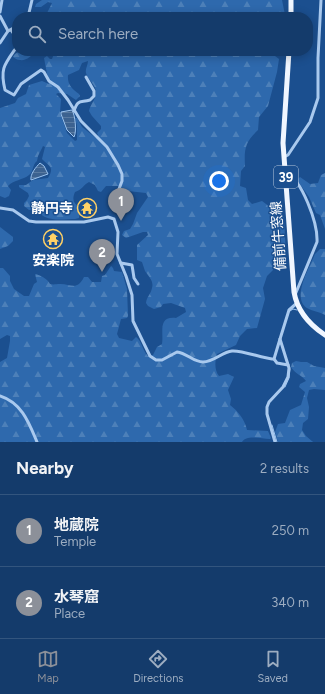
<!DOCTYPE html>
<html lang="en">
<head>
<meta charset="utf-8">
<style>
	:root { --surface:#143b6b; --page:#1d4271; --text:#f1f3f6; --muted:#9dadc1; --line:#33557e; --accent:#8c9099 }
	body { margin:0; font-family:Figtree,"Noto Sans JP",sans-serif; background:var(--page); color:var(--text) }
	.you { position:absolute; left:219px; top:181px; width:14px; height:14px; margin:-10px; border:3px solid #fff; border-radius:50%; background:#1a73e8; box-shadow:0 0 0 6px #1a73e833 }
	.badge { display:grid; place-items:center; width:26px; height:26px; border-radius:50%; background:var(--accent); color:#fff; font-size:13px; font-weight:700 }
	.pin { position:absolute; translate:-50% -33px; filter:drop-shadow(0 1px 2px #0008) }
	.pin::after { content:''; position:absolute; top:21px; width:14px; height:12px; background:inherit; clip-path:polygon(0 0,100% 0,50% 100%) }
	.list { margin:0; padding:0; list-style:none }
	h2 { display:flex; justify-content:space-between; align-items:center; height:52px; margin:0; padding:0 16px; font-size:17px }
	h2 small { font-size:13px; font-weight:400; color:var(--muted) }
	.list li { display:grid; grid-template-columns:26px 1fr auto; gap:12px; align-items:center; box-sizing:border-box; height:72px; padding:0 16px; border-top:1px solid var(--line) }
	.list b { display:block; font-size:15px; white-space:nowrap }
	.list p { margin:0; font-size:13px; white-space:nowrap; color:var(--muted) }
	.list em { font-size:13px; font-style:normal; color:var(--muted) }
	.icon { flex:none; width:22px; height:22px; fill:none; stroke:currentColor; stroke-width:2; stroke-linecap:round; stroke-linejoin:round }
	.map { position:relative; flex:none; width:325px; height:442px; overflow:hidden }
	.search { position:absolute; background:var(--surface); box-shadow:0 2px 10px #0003; left:12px; right:12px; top:12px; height:44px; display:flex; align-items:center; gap:10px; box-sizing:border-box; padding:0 14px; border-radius:16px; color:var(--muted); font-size:15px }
	.sheet { height:196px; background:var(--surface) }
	nav { display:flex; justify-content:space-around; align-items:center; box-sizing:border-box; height:56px; border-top:1px solid var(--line); background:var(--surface); font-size:11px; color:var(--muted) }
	nav a { display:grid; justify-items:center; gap:2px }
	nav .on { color:var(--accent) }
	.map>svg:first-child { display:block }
	.forest { fill:url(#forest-firs); fill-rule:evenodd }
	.water { fill:url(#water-rules); stroke:#9cc4f0 }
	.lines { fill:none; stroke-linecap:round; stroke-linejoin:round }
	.stream { stroke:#9cc4f0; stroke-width:1 }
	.minor { stroke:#a9c9ee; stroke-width:3 }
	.primary { stroke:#f0f6ff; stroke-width:5 }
	.labels { text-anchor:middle; stroke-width:3; stroke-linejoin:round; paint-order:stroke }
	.shield { fill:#1b4f8f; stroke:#bbcadd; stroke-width:1 }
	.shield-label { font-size:13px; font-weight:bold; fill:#fff }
	.poi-label { font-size:14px; font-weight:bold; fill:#fff; stroke:#1b4f8f; text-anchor:end }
	.street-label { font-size:14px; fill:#fff; stroke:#1b4f8f }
</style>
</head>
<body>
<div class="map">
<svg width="325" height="442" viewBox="0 0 325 442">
	<defs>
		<pattern id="forest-firs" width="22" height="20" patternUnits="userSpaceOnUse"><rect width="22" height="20" fill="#2e69ad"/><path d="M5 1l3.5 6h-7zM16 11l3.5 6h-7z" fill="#4d80b9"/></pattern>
		<pattern id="water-rules" width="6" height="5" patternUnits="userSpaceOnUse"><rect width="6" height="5" fill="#3c6290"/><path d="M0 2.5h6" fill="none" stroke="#597aa1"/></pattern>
	</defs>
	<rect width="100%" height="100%" fill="#1b4f8f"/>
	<g class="forest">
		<polygon points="42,0 282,0 285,15 285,17 48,17 47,13 52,3 48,2 41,7 35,7 36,4"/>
		<path d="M20,51H35C32,56 26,61 20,60C17,60 15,58 13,57L15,54Z"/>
		<path d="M55,51H272L271,53L279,59L277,72L268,106L259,117L258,130C245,142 244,149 245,166L241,171L240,186L246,188L248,200L252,204L262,201L274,210L281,213L284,218L286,256L276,258L273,270L267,276L263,288L265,299L257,328L247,329L240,336L236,345L217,354C215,361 214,370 219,376L228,374L234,377L228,390L231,399L230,405C238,411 245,420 247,430L268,431L271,438L270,439C261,439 247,434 242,442H0V362L7,358L10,341V336L7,335L0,339V268H3L10,276V281L14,289L24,296H29L34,284L37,282L35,274C40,275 48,279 50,284C54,285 56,284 60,284C72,284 77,291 84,277H88L92,282H101L102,276L105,275L111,266L113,268L114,271L122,272L127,289L128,316L127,318L121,319L117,334L119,338L132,341L136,337C142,341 142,350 148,356L153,355L157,347L162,344C164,333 157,316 176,318L186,312L185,308L171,303L163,304L161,307L154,309L148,306L146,303C147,296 151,294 152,288C154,281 149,277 145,271C144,268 143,265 142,262L137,260V245L148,235L147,232H143L126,238L122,235L124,231L130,229L133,224L137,213L148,197L146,193L128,191L124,196L120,197L118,195L121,188L119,186H106L101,192L98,191L95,185L89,182C83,185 82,190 75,192C72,199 73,203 79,207V218L75,219C66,219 54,221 45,217C37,213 41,208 29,210L24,206V203L27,200L29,196L28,193L19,187V185H26L33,180L48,178C55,167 49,166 42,159L45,147L43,146L38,156L37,161C32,165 34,171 29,175C23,180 13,180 8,186L11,190L9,196L5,198L0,196V108L15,103L18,98L26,94L29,85L42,81L49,84L44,58L47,56L50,59H52ZM88,61C88,65 85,69 86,73C88,80 97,86 96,93C96,99 90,105 89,111L92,116L101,126V129L97,133L98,135L96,138L82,127L77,118H75L77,125V140L75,141L67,133L60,113L61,99L56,94L58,93L67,94L76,100L80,96L79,94C72,89 67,84 68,75L79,70L82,63Z"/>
		<polygon points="325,173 325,229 320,215 316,213 309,197 297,180 300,177 310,184 318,183 321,175"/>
		<polygon points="0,227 13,237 13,241 8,246 0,249"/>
		<path d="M320,249H325V315C320,312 312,311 307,308C291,298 310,267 315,254Z"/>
		<path d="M296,361L301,362H307L314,366L325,368V390L314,389L309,390L307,398L309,407L308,419L303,423L302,430L306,436L313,442H278L275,432L278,424L285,423L290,410L301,405L305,392L299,387L300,384L306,381C302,375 295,374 291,367L292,363Z"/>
	</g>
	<g class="water">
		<path d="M72,110C75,115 77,131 74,137L67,130L61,114V112Z"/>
		<path d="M40,163L44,166L48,174L31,180C30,174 36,167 40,163Z"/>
	</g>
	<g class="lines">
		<g class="stream">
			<polyline points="290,311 293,309 297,310"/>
			<polyline points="285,387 289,378 290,369"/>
			<polyline points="272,425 277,442"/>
		</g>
		<g class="minor">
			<polyline points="0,12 2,0"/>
			<polyline points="0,16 8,31"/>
			<polyline points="28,17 32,0"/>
			<polyline points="11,30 17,38"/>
			<polyline points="0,43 8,31 17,26"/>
			<path d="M17,44L16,48C4,65 0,69 5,90L14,95L21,84L41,70L44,72L49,81L58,87L68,100L81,121L107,147L118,165L122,174V181L113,205"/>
			<path d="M74,111C78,99 80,103 90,100L94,96V91L86,77"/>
			<polyline points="284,157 288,155 310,122 318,98 318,58 321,0"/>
			<path d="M285,171C302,180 318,223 317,242L295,295"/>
			<path d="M0,208L13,210L29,221L36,222H84L108,217L114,219L118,232L117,254L126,276L132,295L133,321L150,356L156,360H162L177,352C187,353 193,362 203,362C214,362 222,352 232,351C241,350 262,358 272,359H274L280,339"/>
			<polyline points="121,263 132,265 134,278 138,284"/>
			<polyline points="274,359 277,363 288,365"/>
			<path d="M0,396C22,403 29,423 37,442"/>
			<polyline points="275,442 267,414 267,407 269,402 283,387 288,377 289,368 280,339 289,310 297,303"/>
		</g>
		<g class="primary">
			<polyline points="291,17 291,0"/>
			<path d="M289,51L283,143L294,292C297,310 310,325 325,335"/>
		</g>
	</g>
	<defs>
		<symbol id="temple-ring" viewBox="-11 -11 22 22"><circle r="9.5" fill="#1b4f8f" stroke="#ffd166" stroke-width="1.5"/><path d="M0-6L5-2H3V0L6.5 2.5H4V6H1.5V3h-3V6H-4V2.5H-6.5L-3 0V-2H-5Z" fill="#ffd166"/></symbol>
	</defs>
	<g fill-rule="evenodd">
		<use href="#temple-ring" x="76" y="197" width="22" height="22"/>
		<use href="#temple-ring" x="42" y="228" width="22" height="22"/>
	</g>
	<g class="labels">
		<rect class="shield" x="274" y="166" width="24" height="22" rx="3"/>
		<g class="shield-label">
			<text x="286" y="182">39</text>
		</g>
		<g class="poi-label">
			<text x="73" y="213">静円寺</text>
			<text x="53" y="265" text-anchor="middle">安楽院</text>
		</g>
		<g class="street-label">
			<text transform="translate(278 236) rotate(-94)" y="5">備前牛窓線</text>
		</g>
	</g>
</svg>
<div class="you"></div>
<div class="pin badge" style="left:121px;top:221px">1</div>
<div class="pin badge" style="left:102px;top:272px">2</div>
<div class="search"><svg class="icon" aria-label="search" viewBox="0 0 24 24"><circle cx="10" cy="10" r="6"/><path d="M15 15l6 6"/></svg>Search here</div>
</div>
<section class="sheet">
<h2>Nearby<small>2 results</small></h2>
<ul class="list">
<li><span class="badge">1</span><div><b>地蔵院</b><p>Temple</p></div><em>250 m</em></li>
<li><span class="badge">2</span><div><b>水琴窟</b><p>Place</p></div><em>340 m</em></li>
</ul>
</section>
<nav>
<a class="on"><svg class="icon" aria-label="map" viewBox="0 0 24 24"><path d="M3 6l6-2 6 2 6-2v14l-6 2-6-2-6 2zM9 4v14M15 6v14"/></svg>Map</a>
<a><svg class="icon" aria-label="directions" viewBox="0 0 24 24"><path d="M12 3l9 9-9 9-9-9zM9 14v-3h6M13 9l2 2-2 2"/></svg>Directions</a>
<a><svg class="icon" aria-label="saved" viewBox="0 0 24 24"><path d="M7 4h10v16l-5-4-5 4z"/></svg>Saved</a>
</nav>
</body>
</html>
